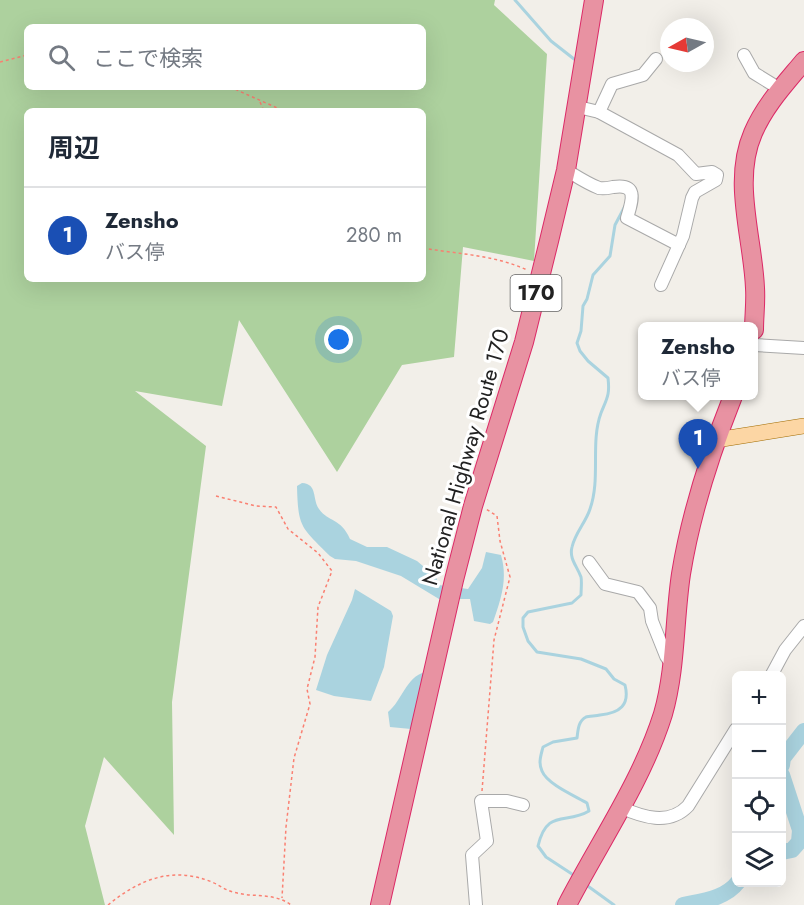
<!DOCTYPE html>
<html lang="ja">
<head>
<meta charset="utf-8">
<style>
	:root { --surface:#fff; --page:#f6f6f7; --text:#1f2937; --muted:#747a83; --line:#e0e1e3; --accent:#d40000 }
	body { margin:0; font-family:Jost,"Noto Sans JP",sans-serif; background:var(--page); color:var(--text) }
	.controls { position:absolute; right:18px; bottom:18px; display:grid; overflow:hidden; border-radius:9px; box-shadow:0 6px 24px #0002 }
	.controls button { width:54px; height:54px; display:grid; place-items:center; padding:0; border:0; border-bottom:2px solid var(--line); background:var(--surface); color:var(--text); font:30px sans-serif }
	.compass { position:absolute; left:660px; top:18px; width:54px; height:54px; border-radius:50%; background:var(--surface); box-shadow:0 6px 24px #0002; rotate:262deg }
	.you { position:absolute; left:339px; top:340px; width:21px; height:21px; margin:-15px; border:4px solid #fff; border-radius:50%; background:#1a73e8; box-shadow:0 0 0 9px #1a73e833 }
	.badge { display:grid; place-items:center; width:39px; height:39px; border-radius:50%; background:var(--accent); color:#fff; font-size:20px; font-weight:700 }
	.pin { position:absolute; translate:-50% -50px; filter:drop-shadow(0 2px 3px #0008) }
	.pin::after { content:''; position:absolute; top:32px; width:21px; height:18px; background:inherit; clip-path:polygon(0 0,100% 0,50% 100%) }
	.popup { position:absolute; left:638px; top:322px; width:120px; height:78px; box-sizing:border-box; display:grid; place-content:center; border-radius:9px; background:var(--surface); filter:drop-shadow(0 2px 4px #0005); font-size:20px; white-space:nowrap; color:var(--muted) }
	.popup b { font-size:22px; color:var(--text) }
	.popup::after { content:''; position:absolute; left:50%; top:100%; margin-left:-12px; border:12px solid transparent; border-top-color:var(--surface) }
	.list { margin:0; padding:0; list-style:none }
	h2 { display:flex; justify-content:space-between; align-items:center; height:78px; margin:0; padding:0 24px; font-size:26px }
	h2 small { font-size:20px; font-weight:400; color:var(--muted) }
	.list li { display:grid; grid-template-columns:39px 1fr auto; gap:18px; align-items:center; box-sizing:border-box; height:96px; padding:0 24px; border-top:2px solid var(--line) }
	.list b { display:block; font-size:22px; white-space:nowrap }
	.list p { margin:0; font-size:20px; white-space:nowrap; color:var(--muted) }
	.list em { font-size:20px; font-style:normal; color:var(--muted) }
	.icon { flex:none; width:33px; height:33px; fill:none; stroke:currentColor; stroke-width:2; stroke-linecap:round; stroke-linejoin:round }
	.map { position:relative; flex:none; width:804px; height:905px; overflow:hidden }
	.search { position:absolute; background:var(--surface); box-shadow:0 6px 24px #0002; left:24px; top:24px; width:402px; height:66px; display:flex; align-items:center; gap:15px; box-sizing:border-box; padding:0 21px; border-radius:9px; color:var(--muted); font-size:22px }
	.panel { position:absolute; background:var(--surface); box-shadow:0 6px 24px #0002; left:24px; top:108px; width:402px; height:174px; border-radius:9px }
	.map>svg:first-child { display:block }
	.forest { fill:#add19e; fill-rule:evenodd }
	.water { fill:#aad3df }
	.lines { fill:none; stroke-linecap:round; stroke-linejoin:round }
	.stream { stroke:#aad3df; stroke-width:3 }
	.river { stroke:#aad3df; stroke-width:16 }
	.minor-casing { stroke:#a9a9a9; stroke-width:14 }
	.major-casing { stroke:#a06b00; stroke-width:16 }
	.highway-casing { stroke:#dc2a67; stroke-width:20 }
	.path { stroke:#fa8072; stroke-width:1.5; stroke-dasharray:3 3; stroke-linecap:butt }
	.minor { stroke:#fff; stroke-width:12 }
	.major { stroke:#fcd6a4; stroke-width:15 }
	.highway { stroke:#e892a2; stroke-width:18 }
	.labels { text-anchor:middle; stroke-width:6; stroke-linejoin:round; paint-order:stroke }
	.shield { fill:#fff; stroke:#646464; stroke-width:1.5 }
	.shield-label { font-size:21px; font-weight:bold; fill:#222 }
	.street-label { font-size:22px; fill:#222; stroke:#fff }
</style>
</head>
<body>
<div class="map">
<svg width="804" height="905" viewBox="0 0 804 905">
	<rect width="100%" height="100%" fill="#f2efe9"/>
	<path class="forest" d="M0,0H495L494,5L547,54L534,261L463,247L454,357L402,365L337,472L239,320L222,406L135,391L206,446L172,702L174,835L104,757L85,826L105,905H0ZM27,27H423V87H27ZM27,111H423V279H27Z"/>
	<g class="water">
		<path d="M302,483C318,484 312,499 319,509C328,522 341,518 350,539L367,547H387L417,561L436,577L439,585L468,589L482,568L486,552L501,555C508,579 501,599 493,622L490,624L474,621L470,599H439L401,576L356,561L335,559L330,556C301,527 298,528 297,486Z"/>
		<polygon points="355,589 391,611 393,616 384,667 371,701 334,696 316,690 327,655 352,600"/>
		<path d="M425,672L411,729L390,727L388,712C402,701 406,677 425,672Z"/>
	</g>
	<g class="lines">
		<g class="stream">
			<polyline points="515,0 551,41 574,59"/>
			<path d="M575,876L546,857L538,846C547,808 566,825 589,811L587,803C575,796 547,784 542,771C538,763 541,755 543,747L553,742L577,738C578,731 578,721 586,717C589,716 596,716 600,715C620,713 630,705 625,685L614,679L606,669L581,659L537,652L528,641L523,627V618L528,612L572,603L581,595C581,590 582,582 581,577C577,566 569,559 572,547C575,533 586,522 590,509C601,478 590,443 601,413C607,398 610,395 608,378L588,361L580,351L577,343L581,331L583,306L587,299L593,275L610,256L615,225L625,206"/>
			<polyline points="585,884 614,905"/>
		</g>
		<g class="river">
			<polyline points="782,765 783,758 804,731"/>
			<polyline points="782,775 800,830 799,842 792,850 782,852"/>
			<path d="M683,905C702,901 725,899 738,882"/>
		</g>
		<defs>
			<g id="minor">
				<polyline points="744,55 754,73 780,89"/>
				<polyline points="578,107 599,112 678,155 696,174 712,172 717,175 716,180 695,192 692,198 683,236 661,285"/>
				<polyline points="599,112 612,84 643,75 656,59"/>
				<path d="M566,170C576,176 588,184 599,188C604,189 608,188 613,187C639,183 632,201 627,218L679,245"/>
				<polyline points="754,345 804,348"/>
				<polyline points="589,562 605,584 638,592 650,608 652,621 666,656 672,665"/>
				<polyline points="771,676 785,650 804,626"/>
				<path d="M620,807C642,817 669,826 688,806L736,729"/>
				<polyline points="476,905 472,855 487,841 481,801 507,801 523,805"/>
			</g>
			<polyline id="major" points="716,440 804,426"/>
			<g id="highway">
				<path d="M754,330C754,316 756,302 755,288C753,238 732,181 753,133C765,105 785,84 804,61"/>
				<polyline points="380,905 454,580 473,506 524,342 549,241 566,170 594,0"/>
				<path d="M567,905C599,843 642,781 663,714C676,669 674,621 681,574C691,512 710,454 733,396"/>
			</g>
		</defs>
		<use href="#minor" class="minor-casing"/>
		<use href="#major" class="major-casing"/>
		<use href="#highway" class="highway-casing"/>
		<g class="path">
			<polyline points="0,62 27,55"/>
			<polyline points="230,87 284,111"/>
			<polyline points="260,102 264,111"/>
			<path d="M423,248C457,254 495,255 527,270"/>
			<polyline points="216,496 256,506 276,507 288,529 318,553 332,571 318,607 315,657 307,689 310,704 294,758 286,827 282,898"/>
			<polyline points="482,791 494,640 510,577 500,541 497,516 486,509"/>
			<path d="M108,905C140,879 172,866 212,882C219,885 225,890 233,892C252,898 274,892 291,905"/>
		</g>
		<use href="#minor" class="minor"/>
		<use href="#major" class="major"/>
		<use href="#highway" class="highway"/>
	</g>
	<g class="labels">
		<rect class="shield" x="510.5" y="275" width="51" height="36" rx="4.5"/>
		<g class="shield-label">
			<text x="536" y="300">170</text>
		</g>
		<g class="street-label">
			<text transform="translate(465 457) rotate(-74)" y="8">National Highway Route 170</text>
		</g>
	</g>
</svg>
<div class="controls">
<button>+</button>
<button>−</button>
<button><svg class="icon" aria-label="locate" viewBox="0 0 24 24"><circle cx="12" cy="12" r="6"/><path d="M12 2v4M12 18v4M2 12h4M18 12h4"/></svg></button>
<button><svg class="icon" aria-label="layers" viewBox="0 0 24 24"><path d="M12 4l9 5-9 5-9-5zM3 14l9 5 9-5"/></svg></button>
</div>
<svg class="compass" viewBox="-18 -18 36 36"><path d="M0-13l5 13h-10z" fill="#e53935"/><path d="M0 13l5-13h-10z" fill="#747a83"/></svg>
<div class="you"></div>
<div class="pin badge" style="left:698px;top:469px;background:#1a4fb4">1</div>
<div class="popup"><b>Zensho</b>バス停</div>
<div class="search"><svg class="icon" aria-label="search" viewBox="0 0 24 24"><circle cx="10" cy="10" r="6"/><path d="M15 15l6 6"/></svg>ここで検索</div>
<section class="panel">
<h2>周辺<small></small></h2>
<ul class="list">
<li><span class="badge" style="background:#1a4fb4">1</span><div><b>Zensho</b><p>バス停</p></div><em>280 m</em></li>
</ul>
</section>
</div>
</body>
</html>
